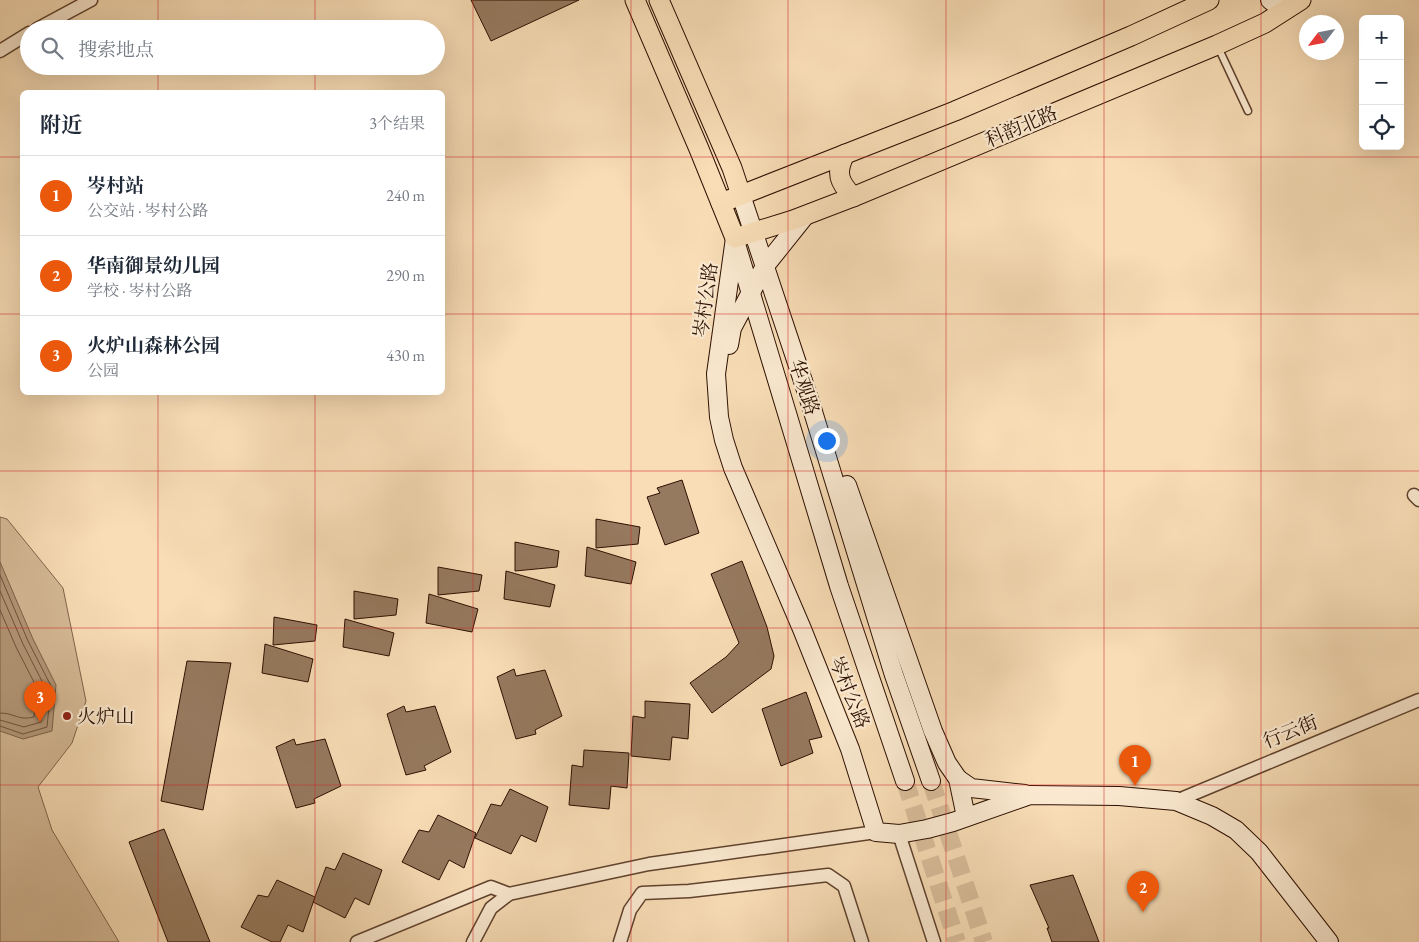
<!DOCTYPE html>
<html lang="zh">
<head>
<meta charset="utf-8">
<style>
	:root { --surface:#fff; --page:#f2f2f3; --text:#1f2937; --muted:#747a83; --line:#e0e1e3; --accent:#ea580c }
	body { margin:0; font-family:"EB Garamond","Noto Serif SC",serif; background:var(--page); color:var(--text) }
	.controls { position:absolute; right:15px; top:15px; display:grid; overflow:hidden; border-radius:8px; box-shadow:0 5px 20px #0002 }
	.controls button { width:45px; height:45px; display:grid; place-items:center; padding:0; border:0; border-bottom:1px solid var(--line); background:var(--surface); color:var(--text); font:25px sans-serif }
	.compass { position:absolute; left:1299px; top:15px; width:45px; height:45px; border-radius:50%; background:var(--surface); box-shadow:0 5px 20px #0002; rotate:238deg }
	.you { position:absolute; left:826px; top:440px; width:18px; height:18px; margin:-12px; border:4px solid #fff; border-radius:50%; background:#1a73e8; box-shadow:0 0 0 8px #1a73e833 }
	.badge { display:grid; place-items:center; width:32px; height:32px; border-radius:50%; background:var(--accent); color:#fff; font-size:16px; font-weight:700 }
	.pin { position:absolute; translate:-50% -41px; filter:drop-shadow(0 1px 2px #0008) }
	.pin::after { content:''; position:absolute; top:26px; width:18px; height:15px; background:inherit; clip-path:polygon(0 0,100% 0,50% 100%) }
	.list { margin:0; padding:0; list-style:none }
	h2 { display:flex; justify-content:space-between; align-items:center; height:65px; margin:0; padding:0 20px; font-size:21px }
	h2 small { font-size:16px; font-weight:400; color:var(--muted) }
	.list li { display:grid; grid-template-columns:32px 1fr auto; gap:15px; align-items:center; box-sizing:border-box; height:80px; padding:0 20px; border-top:1px solid var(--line) }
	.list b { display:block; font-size:19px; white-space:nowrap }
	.list p { margin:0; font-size:16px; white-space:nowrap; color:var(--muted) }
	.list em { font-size:16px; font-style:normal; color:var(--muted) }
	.icon { flex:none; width:28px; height:28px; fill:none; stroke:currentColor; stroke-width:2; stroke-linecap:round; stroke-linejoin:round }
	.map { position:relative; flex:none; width:1419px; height:942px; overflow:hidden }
	.search { position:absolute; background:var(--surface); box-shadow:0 5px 20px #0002; left:20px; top:20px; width:425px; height:55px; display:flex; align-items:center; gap:12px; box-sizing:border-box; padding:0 18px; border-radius:28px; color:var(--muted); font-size:19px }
	.panel { position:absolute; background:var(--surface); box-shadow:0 5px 20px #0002; left:20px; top:90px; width:425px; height:305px; border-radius:8px }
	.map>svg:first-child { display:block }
	.green { fill:#d5ba97; stroke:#80644c }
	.water { fill:#b39778; stroke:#7d6148 }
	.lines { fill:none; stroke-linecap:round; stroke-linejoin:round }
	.shore { stroke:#70533c; stroke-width:1 }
	.building { fill:#967a5f; stroke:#2c0f00 }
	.secondary-tunnel { stroke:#d9be9b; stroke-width:18; stroke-dasharray:18 9; stroke-linecap:butt }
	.lane-casing { stroke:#5f422e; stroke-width:9 }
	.street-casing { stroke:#5f422e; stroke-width:15 }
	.secondary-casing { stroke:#2c0f00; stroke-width:20 }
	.primary-casing { stroke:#2c0f00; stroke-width:21 }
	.lane { stroke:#fae9d0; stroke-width:6 }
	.street { stroke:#fae9d0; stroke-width:12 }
	.secondary { stroke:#fae9d0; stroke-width:18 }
	.primary { stroke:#f8ddb6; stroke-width:19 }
	.grid { fill:none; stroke:#d62828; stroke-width:1; stroke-opacity:0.55 }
	.poi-dot { fill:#8f2418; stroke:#fae9d0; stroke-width:2 }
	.labels { text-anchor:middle; stroke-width:4.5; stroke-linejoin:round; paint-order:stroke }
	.street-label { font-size:19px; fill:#2c0f00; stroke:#fae9d0 }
	.poi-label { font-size:19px; fill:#2c0f00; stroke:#fae9d0; text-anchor:start }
</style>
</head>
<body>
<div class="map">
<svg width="1419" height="942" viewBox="0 0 1419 942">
	<rect width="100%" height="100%" fill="#f8ddb6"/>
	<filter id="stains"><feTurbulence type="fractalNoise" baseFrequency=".004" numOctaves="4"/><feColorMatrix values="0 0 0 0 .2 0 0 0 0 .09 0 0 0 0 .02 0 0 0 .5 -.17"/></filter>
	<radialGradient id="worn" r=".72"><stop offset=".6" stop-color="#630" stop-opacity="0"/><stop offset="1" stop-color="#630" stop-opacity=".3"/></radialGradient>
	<polygon class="green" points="0,517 7,519 63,588 86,701 72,743 38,787 52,830 119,942 0,942"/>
	<polygon class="water" points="0,562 33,639 56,685 52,731 23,739 0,731"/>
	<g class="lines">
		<g class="shore">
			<polyline points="0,575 28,641 51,686 47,727 23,734 0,726"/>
			<polyline points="0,591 23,644 45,687 41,722 24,727 0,720"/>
			<path d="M0,610L16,647L37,688L34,717C18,721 15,713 0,713"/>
		</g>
	</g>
	<g class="building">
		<polygon points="471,0 579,0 491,41"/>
		<polygon points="682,480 699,533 665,545 647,497 660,493 657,488"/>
		<polygon points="596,519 640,527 638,544 596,548"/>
		<polygon points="515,542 559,551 557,567 515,571"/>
		<polygon points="587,547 636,562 631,584 585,576"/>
		<polygon points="742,561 767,627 774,656 771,669 712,713 690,683 726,657 739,643 711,574"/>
		<polygon points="438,567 482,575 479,591 438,595"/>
		<polygon points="506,571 555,585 550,607 504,599"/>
		<polygon points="354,591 398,599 396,615 354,619"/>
		<polygon points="429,594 478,609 472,632 426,623"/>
		<polygon points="274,617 317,625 315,641 273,645"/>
		<polygon points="345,619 394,633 389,656 343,647"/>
		<polygon points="265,644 313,659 308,682 262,673"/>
		<polygon points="187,661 231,663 203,810 161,801"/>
		<polygon points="514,669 516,676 545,670 562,716 535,730 536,734 516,739 497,677"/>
		<polygon points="806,692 822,737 809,740 813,753 781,766 762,709"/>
		<polygon points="645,701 690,704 688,739 672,737 670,760 631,756 633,716 645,718"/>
		<polygon points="404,706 406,712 435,706 451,752 424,766 426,770 406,775 387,714"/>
		<polygon points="294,739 296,745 325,739 341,786 314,799 315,803 296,808 276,747"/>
		<polygon points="584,750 629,753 627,788 611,786 609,809 569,805 572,765 583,767"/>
		<polygon points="510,789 548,807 536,842 521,835 511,854 475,838 491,804 501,806"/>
		<polygon points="438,815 476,833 464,868 449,860 439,880 402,862 419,830 429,832"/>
		<polygon points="164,829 210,942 168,942 129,842"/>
		<polygon points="343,853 382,870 369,905 355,898 345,918 313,902 326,867 335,870"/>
		<polygon points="1073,875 1091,921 1099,942 1052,942 1047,928 1049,928 1030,885"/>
		<polygon points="277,880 315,897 303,932 288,925 280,942 272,942 241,927 258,895 268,897"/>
	</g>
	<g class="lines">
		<g class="secondary-tunnel">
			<polyline points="905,781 957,942"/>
			<polyline points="931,781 984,942"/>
		</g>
		<defs>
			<polyline id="lane" points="1218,47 1248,111"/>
			<g id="street">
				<polyline points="37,29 91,0"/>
				<polyline points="0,51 29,33"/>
				<polyline points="1414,495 1419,500"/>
				<polyline points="1176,801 1419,700"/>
				<polyline points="899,834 934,942"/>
				<polyline points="357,942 491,887 509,894"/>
				<polyline points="473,942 491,908 509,894 649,864 876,832"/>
				<polyline points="620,942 630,910 642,893 689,891 828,875 844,886 862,942"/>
			</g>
			<g id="secondary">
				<polyline points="1270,0 1278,6 1293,5"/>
				<polyline points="741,195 810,402 894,675 931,781"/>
				<polyline points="735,238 716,374 719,417 724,440 733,468 802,629 850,749 876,832 899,834 927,829 953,822 1030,795 1119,796 1176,801 1212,816 1236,830 1259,852 1329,942"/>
				<polyline points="736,244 839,586 905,781"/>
				<polyline points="729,345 732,328 765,266 805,216"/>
				<polyline points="847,485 933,731 947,763 958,779 966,817"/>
				<polyline points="958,779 971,788 1025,794"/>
			</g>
			<g id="primary">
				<polyline points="635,0 699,149 735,238 793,220 853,197 1217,45 1265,23 1301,0"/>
				<polyline points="659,0 732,168 741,195"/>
				<path d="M845,154C835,173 839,182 853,197"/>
				<polyline points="721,203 955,111 1131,36 1209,0"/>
			</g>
		</defs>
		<use href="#lane" class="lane-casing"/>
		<use href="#street" class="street-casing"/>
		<use href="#secondary" class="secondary-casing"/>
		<use href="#primary" class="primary-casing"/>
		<use href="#lane" class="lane"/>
		<use href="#street" class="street"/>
		<use href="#secondary" class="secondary"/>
		<use href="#primary" class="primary"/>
	</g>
	<path class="grid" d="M158,0V29M315,0V29M473,0V942M631,0V942M788,0V942M946,0V942M1104,0V942M1261,0V942M158,66V92M315,66V92M0,157H22M442,157H1419M0,314H22M442,314H1419M158,392V942M315,392V942M0,471H1419M0,628H1419M0,785H1419"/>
	<circle class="poi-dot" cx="67" cy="716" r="5"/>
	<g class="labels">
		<g class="street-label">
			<text transform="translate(1021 126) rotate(-23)" y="7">科韵北路</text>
			<text transform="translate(705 300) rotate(-82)" y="7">岑村公路</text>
			<text transform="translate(805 387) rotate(72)" y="7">华观路</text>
			<text transform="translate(850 692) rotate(68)" y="7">岑村公路</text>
			<text transform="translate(1290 731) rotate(-22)" y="7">行云街</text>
		</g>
		<g class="poi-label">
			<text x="77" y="723">火炉山</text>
		</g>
	</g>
	<rect width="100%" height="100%" filter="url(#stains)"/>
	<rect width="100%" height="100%" fill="url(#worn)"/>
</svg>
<div class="controls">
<button>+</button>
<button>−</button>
<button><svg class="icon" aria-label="locate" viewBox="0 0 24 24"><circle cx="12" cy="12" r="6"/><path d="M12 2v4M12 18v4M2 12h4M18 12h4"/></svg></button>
</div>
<svg class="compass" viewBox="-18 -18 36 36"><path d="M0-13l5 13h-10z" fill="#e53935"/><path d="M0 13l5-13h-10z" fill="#747a83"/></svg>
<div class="you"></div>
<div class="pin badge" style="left:1135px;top:786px">1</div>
<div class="pin badge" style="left:1143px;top:912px">2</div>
<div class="pin badge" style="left:40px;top:722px">3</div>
<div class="search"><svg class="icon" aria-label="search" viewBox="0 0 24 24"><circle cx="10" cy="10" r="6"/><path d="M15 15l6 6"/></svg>搜索地点</div>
<section class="panel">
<h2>附近<small>3个结果</small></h2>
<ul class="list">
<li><span class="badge">1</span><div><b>岑村站</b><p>公交站 · 岑村公路</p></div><em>240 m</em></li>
<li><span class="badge">2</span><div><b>华南御景幼儿园</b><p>学校 · 岑村公路</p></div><em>290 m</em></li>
<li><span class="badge">3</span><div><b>火炉山森林公园</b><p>公园</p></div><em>430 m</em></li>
</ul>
</section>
</div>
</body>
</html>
